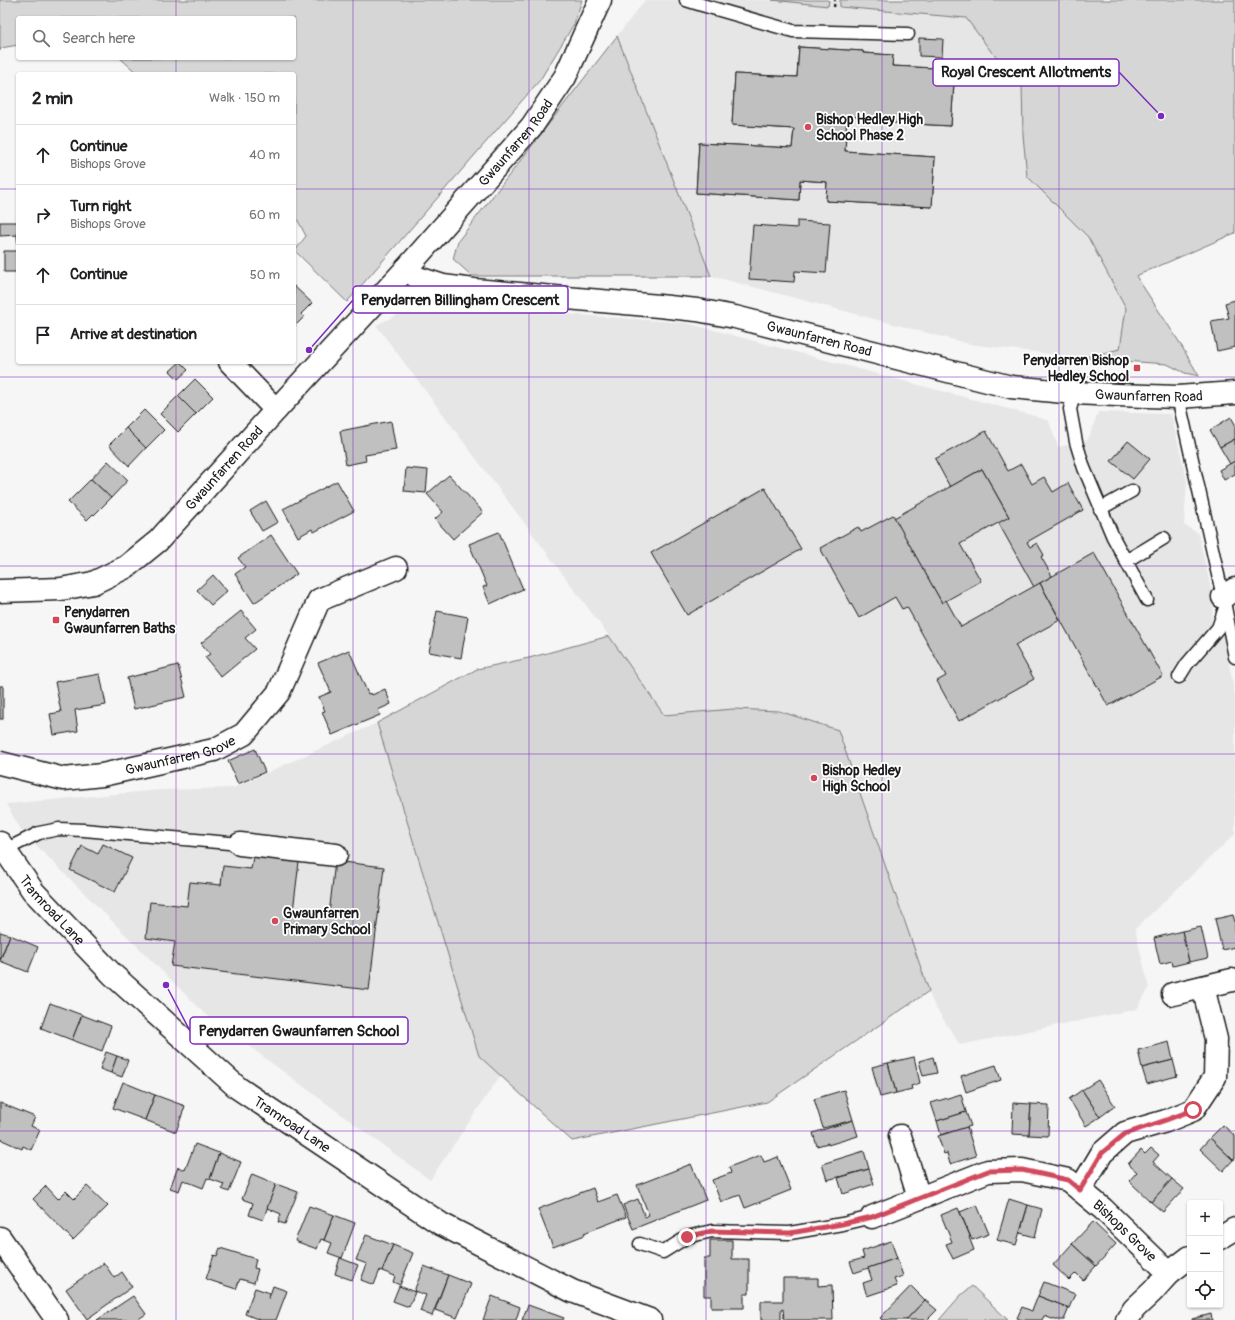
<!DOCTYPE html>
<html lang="en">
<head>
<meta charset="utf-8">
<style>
	:root { --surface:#fff; --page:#f6f6f6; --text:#202124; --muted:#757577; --line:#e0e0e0 }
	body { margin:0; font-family:Pangolin,sans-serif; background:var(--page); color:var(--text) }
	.controls { position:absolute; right:12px; bottom:12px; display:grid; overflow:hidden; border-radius:4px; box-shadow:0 1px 3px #0004 }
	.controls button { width:36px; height:36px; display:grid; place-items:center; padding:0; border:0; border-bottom:1px solid var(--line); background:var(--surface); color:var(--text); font:20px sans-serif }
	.stop { position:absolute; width:12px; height:12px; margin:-9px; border:3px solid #d1495b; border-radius:50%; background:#fff }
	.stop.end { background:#d1495b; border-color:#fff; box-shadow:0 1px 4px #0008 }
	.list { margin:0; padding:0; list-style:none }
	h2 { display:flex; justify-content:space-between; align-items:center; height:52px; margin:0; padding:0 16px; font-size:17px }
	h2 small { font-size:13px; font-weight:400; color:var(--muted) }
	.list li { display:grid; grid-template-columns:26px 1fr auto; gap:12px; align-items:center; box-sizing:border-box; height:60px; padding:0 16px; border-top:1px solid var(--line) }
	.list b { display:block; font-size:15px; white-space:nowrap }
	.list p { margin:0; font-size:13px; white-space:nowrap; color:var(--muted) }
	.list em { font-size:13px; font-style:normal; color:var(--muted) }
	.icon { flex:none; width:22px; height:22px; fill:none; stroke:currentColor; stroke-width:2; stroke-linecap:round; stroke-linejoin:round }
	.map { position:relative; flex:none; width:1235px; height:1320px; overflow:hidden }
	.search { position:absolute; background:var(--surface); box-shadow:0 1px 3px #0004; left:16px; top:16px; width:280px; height:44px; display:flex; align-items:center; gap:10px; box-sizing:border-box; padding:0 14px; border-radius:4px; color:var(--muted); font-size:15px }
	.panel { position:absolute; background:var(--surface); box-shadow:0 1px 3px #0004; left:16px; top:72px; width:280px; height:292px; border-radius:4px }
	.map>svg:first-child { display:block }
	.built { fill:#e6e6e6 }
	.green { fill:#d6d6d6; stroke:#797979 }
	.building { fill:#c0c0c0; stroke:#1c1c1c; fill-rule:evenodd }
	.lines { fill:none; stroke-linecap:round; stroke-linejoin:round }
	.service-casing { stroke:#1c1c1c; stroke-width:15 }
	.minor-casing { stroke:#1c1c1c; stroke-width:25 }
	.tertiary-casing { stroke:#1c1c1c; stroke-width:25 }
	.path { stroke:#1c1c1c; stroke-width:2.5; stroke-dasharray:3 3; stroke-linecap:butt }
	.service { stroke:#fff; stroke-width:12 }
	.minor { stroke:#fff; stroke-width:22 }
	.tertiary { stroke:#fff; stroke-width:22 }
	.route { stroke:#d1495b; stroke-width:5 }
	.grid { fill:none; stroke:#7b2cbf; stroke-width:1; stroke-opacity:0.55 }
	.poi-dot { fill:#d1495b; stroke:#fff; stroke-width:1.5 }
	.labels { text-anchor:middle; stroke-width:3.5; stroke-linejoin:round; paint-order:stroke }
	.poi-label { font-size:14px; font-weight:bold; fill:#1c1c1c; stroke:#fff; text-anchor:start }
	.street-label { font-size:14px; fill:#1c1c1c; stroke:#fff }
	.leader { fill:none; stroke:#7b2cbf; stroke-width:1.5 }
	.callout-dot { fill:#7b2cbf; stroke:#fff; stroke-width:1.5 }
	.callout { fill:#fff; stroke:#7b2cbf; stroke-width:1.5 }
	.callout-label { font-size:15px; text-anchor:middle; font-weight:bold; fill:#1c1c1c }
</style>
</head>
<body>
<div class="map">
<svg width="1235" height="1320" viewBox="0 0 1235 1320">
	<rect width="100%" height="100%" fill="#f6f6f6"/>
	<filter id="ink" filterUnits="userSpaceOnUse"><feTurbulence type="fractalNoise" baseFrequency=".025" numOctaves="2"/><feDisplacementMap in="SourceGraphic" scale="8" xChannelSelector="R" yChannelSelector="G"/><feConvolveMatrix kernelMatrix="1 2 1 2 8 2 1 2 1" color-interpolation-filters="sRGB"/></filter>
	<g filter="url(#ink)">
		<g class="built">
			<polygon points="645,0 1032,0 1136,276 1178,340 1199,376 1185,373 1167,364 1081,358 969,344 711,276 617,36"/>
			<polygon points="441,305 687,323 1031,415 1049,421 1058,447 1088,440 1098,412 1171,414 1187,481 1184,525 1198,533 1214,602 1211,625 1223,630 1235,697 1235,834 1135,929 1149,988 1137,1009 960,1045 934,1005 928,991 767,1102 572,1141 500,1076 430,1180 204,1013 21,830 6,804 160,790 233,788 377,723 477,669 529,658 609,636 376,325 412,308"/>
		</g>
		<g class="green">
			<polygon points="0,0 582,0 574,24 540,80 347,302 295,251 306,236 294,213 294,74 138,74 120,58 294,58 294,18 18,18 18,45 1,48 0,51"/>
			<polygon points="772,0 829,0 828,6"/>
			<polygon points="840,0 1235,0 1235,233 1136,276 1178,340 1199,376 1185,373 1167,364 1081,358 1120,349 1126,308 1088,237 1027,176 1023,135 1022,82 993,54 966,18 840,7"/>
			<polygon points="617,36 711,276 472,276 453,259 458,241"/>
			<polygon points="609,636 664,715 733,709 779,711 838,730 929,991 767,1102 572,1141 479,1056 377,723 477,669 529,658"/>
			<polygon points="972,1286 1008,1320 939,1320 960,1296"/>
		</g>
		<g class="building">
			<polygon points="919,38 943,39 942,57 919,56"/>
			<path d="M799,47L863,51V53L893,55L892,66L955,69L951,126L860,121V117L847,116L845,151L935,157L932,207L826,201L827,182L800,180L799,200L696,193L699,143L792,148L794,129L732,125L735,74L797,77ZM811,80L841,81L840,110L810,108Z"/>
			<polygon points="799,47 863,51 863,53 893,55 892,66 955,69 951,126 860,121 860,117 847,116 845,151 935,157 932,207 826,201 827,182 800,180 799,200 696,193 699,143 792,148 794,129 732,125 735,74 797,77"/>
			<polygon points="797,221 830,223 826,273 795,271 794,282 749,279 753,225 797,228"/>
			<polygon points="0,222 18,222 18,247 17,235 0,236"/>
			<polygon points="18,247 18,272 4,272 4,251 18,251"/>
			<polygon points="294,286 312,303 301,314 304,317 294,327"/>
			<polygon points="1235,300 1235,347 1217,351 1211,321 1229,318 1225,303"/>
			<polygon points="180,362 188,370 178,379 170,371"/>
			<polygon points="195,379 213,397 196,414 178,396"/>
			<polygon points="178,396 196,414 178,432 160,414"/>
			<polygon points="144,410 164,430 146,448 126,428"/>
			<polygon points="1231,417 1235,424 1235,439 1220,447 1210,430"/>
			<polygon points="391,421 396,450 365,455 366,461 346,465 340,431"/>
			<polygon points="126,428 146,448 129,466 109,445"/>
			<polygon points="986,431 1008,471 1021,464 1032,484 1044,477 1053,492 1068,483 1083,510 1027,542 1030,547 1037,543 1044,555 1041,557 1052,576 1034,587 998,522 1009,517 982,469 950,487 935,459"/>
			<polygon points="1235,439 1235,461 1230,464 1220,447"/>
			<polygon points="1128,441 1150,459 1133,479 1111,461"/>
			<polygon points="108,461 128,480 111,498 91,479"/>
			<polygon points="1235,461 1235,474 1224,480 1219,470"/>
			<polygon points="406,468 428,470 426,493 404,491"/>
			<polygon points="982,469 1009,517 960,544 981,581 942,603 894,518"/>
			<polygon points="449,475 483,512 453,539 435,519 443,512 427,494"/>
			<polygon points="91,479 111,498 94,515 93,514 87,520 68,502"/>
			<polygon points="337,481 354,511 314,532 312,529 298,537 283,509"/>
			<polygon points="765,488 801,549 687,615 651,553"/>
			<polygon points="266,501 278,522 262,531 250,511"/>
			<polygon points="893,515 942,603 946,600 961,627 1040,583 1060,620 1015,645 1034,679 959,721 937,681 946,676 907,607 902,609 895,597 859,618 820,548 858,527 861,532"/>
			<polygon points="499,532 523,589 490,604 483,587 487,586 469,544"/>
			<polygon points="271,535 297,574 254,603 235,574 245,567 238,558"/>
			<polygon points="1094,553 1163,676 1108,706 1040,583"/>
			<polygon points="213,575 227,591 211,605 197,590"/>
			<polygon points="241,611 256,629 245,638 255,649 221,677 205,657 210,654 201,643"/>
			<polygon points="437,611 468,617 461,658 429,652"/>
			<polygon points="349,650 368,694 371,693 372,695 385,689 391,704 378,710 380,715 332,735 322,712 325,711 319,697 331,692 318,663"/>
			<polygon points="178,665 186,697 134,709 127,678"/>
			<polygon points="100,674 106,705 75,710 78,731 54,735 50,714 61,712 55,682"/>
			<rect x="0" y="686" width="3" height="33"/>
			<polygon points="255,749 265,772 238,784 228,761"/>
			<polygon points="103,844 132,858 115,892 70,870 82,846 98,854"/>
			<polygon points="253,857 299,862 293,911 329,915 335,861 384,867 369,990 171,966 175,942 146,938 150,902 187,906 190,882 221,885 223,866 251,869"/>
			<polygon points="1233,915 1235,922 1235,947 1222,950 1215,919"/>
			<polygon points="1201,927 1208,958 1189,962 1182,931"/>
			<polygon points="1182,931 1189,962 1173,966 1172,961 1160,964 1154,938"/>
			<polygon points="0,932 10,935 0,960"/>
			<polygon points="10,935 38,947 28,972 0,961"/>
			<polygon points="50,1003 82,1015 72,1040 41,1028"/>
			<polygon points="82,1015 111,1026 102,1051 72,1040"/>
			<polygon points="1169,1042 1173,1060 1142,1068 1138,1050"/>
			<polygon points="106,1052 117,1056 111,1073 100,1069"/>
			<polygon points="117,1056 128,1060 122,1077 111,1073"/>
			<polygon points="914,1057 920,1083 911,1086 912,1089 896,1093 888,1063"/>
			<polygon points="933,1057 937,1073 923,1076 919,1061"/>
			<polygon points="1173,1060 1177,1076 1147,1084 1142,1068"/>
			<polygon points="888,1063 896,1093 880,1097 872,1067"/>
			<polygon points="996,1065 1001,1080 966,1092 961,1076"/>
			<polygon points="1098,1080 1115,1106 1100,1117 1082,1090"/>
			<polygon points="123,1082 155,1095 145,1120 113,1108"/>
			<polygon points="844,1090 853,1120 823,1128 814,1099"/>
			<polygon points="1082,1090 1100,1117 1086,1126 1069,1099"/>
			<polygon points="961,1094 966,1112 937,1121 931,1103"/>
			<polygon points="155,1095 185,1106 176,1132 145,1120"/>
			<polygon points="0,1103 35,1117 31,1126 40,1130 31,1150 23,1146 22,1149 0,1139"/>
			<polygon points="1013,1103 1031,1104 1029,1135 1012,1134"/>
			<polygon points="1031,1104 1049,1105 1048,1136 1029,1135"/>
			<polygon points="966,1112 971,1126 941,1135 937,1121"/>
			<polygon points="853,1120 858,1136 828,1145 828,1143 817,1146 813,1133"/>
			<polygon points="1223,1125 1235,1136 1235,1159 1233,1160 1210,1138"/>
			<polygon points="967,1127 976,1156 950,1164 947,1153 944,1154 938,1136"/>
			<polygon points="1210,1138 1233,1160 1223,1171 1200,1149"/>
			<polygon points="195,1144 219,1153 210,1179 207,1178 203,1188 183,1180 179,1191 170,1188 178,1167 185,1170"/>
			<polygon points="1151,1148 1159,1155 1153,1162 1172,1179 1151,1202 1129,1181 1137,1172 1128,1164 1141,1150 1145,1154"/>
			<polygon points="864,1151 869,1169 827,1180 822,1164"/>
			<polygon points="219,1153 241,1162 229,1192 222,1189 224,1184 210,1179"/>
			<polygon points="761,1155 764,1162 778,1157 791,1190 745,1208 740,1195 721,1202 712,1180 731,1173 729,1167"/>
			<polygon points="691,1164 706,1200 633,1229 623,1205 638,1199 645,1217 649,1215 637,1185"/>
			<polygon points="869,1169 874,1184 843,1194 838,1178"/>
			<polygon points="252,1174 276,1184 263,1220 249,1215 253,1203 242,1199"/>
			<polygon points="1172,1179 1184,1189 1163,1212 1151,1202"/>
			<polygon points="276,1184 298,1192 285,1224 278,1222 281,1214 267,1208"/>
			<polygon points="46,1186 58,1199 66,1191 74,1199 87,1186 108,1206 73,1240 33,1199"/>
			<polygon points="593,1188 598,1202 617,1195 626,1217 584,1233 585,1235 553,1247 538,1209"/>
			<polygon points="1009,1199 1028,1205 1016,1245 997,1240"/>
			<polygon points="977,1205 989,1234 972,1240 960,1212"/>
			<polygon points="1028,1205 1042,1209 1035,1237 1020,1233"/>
			<polygon points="309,1206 334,1215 324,1240 321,1239 317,1249 295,1241"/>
			<polygon points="958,1208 970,1236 969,1237 974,1250 953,1259 946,1244 952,1242 941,1215"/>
			<polygon points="334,1215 355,1223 342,1258 328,1253 332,1243 324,1240"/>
			<polygon points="1093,1222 1116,1244 1096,1266 1072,1244"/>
			<polygon points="366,1235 393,1245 382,1271 380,1270 374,1285 361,1280 367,1264 356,1260"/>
			<polygon points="710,1240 732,1240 732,1259 749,1259 749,1294 744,1294 744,1308 711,1308 711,1296 704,1296 704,1258 710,1258"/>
			<polygon points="891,1241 897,1258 854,1273 850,1262 864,1258 862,1251"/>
			<polygon points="1072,1244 1096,1266 1083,1280 1076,1273 1069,1280 1053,1265"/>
			<polygon points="393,1245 413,1253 400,1285 393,1282 395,1276 382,1271"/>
			<polygon points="220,1248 256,1259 254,1268 258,1269 254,1283 240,1279 236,1289 206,1279 214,1255 217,1256"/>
			<polygon points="340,1258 358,1265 352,1280 335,1274"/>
			<polygon points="897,1258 903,1276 894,1279 897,1286 867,1296 863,1283 872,1280 868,1268"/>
			<polygon points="104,1263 114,1278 122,1272 132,1287 87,1319 66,1289"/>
			<polygon points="424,1266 448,1275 432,1316 420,1311 426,1295 414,1291"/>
			<polygon points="448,1275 471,1284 457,1318 435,1310"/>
			<polygon points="783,1278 818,1278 818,1286 832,1285 833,1320 784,1320 783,1309 781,1310 781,1320 761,1320 761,1301 783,1301"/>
			<polygon points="1044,1282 1075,1294 1069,1308 1038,1296"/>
			<polygon points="273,1286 287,1291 276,1320 260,1320 245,1314 255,1288 270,1293 268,1298 269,1298"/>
			<polygon points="399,1286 415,1292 409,1307 393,1301"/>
			<polygon points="911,1286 925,1300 906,1320 882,1320 880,1318"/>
			<polygon points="133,1296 146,1314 137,1320 97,1320"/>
			<polygon points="492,1296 520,1307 516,1320 483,1320"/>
			<polygon points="1038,1296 1069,1308 1064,1320 1055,1320 1044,1316 1042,1320 1022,1320 1017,1318 1022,1307 1032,1311"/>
			<polygon points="925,1300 937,1310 927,1320 906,1320"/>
			<polygon points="528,1305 564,1318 563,1320 522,1320"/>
			<polygon points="1211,1314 1212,1320 1192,1320 1192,1319"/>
		</g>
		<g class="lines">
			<defs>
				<g id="service">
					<polyline points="686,0 702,5 793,31 908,34"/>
					<polyline points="1075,393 1070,409 1076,442 1084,468 1113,537 1147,600"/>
					<polyline points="1178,397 1223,597 1235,657"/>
					<polyline points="1100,509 1132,491"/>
					<polyline points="1126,561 1164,538"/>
					<polyline points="1179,677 1187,664 1218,628 1225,608"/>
					<polyline points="5,850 39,833 59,829 84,830 240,844"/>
					<polyline points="640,1244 663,1252 687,1237 712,1231 790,1233 842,1224 872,1217"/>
				</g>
				<g id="minor">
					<path id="s1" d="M406,269L418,278L443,286L474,290L659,306L697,310L735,317L1011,387L1075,393L1117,395L1178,397L1235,393"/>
					<polyline points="230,362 276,410"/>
					<polyline points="1223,597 1235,589"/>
					<path id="s2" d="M0,763L64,779L102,775L214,750L244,734L279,692L319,600L396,568"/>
					<path id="s3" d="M0,843L33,891L112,974L238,1088L441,1224L572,1291L650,1320"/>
					<polyline points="240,844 336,855"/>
					<polyline points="1173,994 1232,980"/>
					<polyline points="900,1136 919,1198"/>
					<polyline points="1080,1190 1102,1153 1125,1133 1166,1121 1193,1110 1215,1077 1216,1039 1203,987"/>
					<path id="s4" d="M872,1217L988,1171L1022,1170L1068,1180L1103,1209L1169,1273"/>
					<polyline points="0,1238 57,1320"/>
					<polyline points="1220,1238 1235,1229"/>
					<polyline points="1127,1320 1134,1309 1153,1291 1169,1273 1190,1257"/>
				</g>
				<g id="tertiary">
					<path id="s5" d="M0,591L61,589L93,583L126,567L158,541L276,410L406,269L532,126L565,77L600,0"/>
				</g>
			</defs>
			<use href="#service" class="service-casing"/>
			<use href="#minor" class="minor-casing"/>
			<use href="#tertiary" class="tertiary-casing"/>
			<polyline class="path" points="834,7 835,0"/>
			<use href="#service" class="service"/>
			<use href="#minor" class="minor"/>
			<use href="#tertiary" class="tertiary"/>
		</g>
	</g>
	<g class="lines" filter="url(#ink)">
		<polyline class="route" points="687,1237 712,1231 790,1233 842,1224 872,1217 988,1171 1022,1170 1068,1180 1080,1190 1102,1153 1125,1134 1166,1120 1193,1110"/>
	</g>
	<path class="grid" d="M176,0V18M353,0V1320M529,0V1320M706,0V1320M882,0V1320M1059,0V1320M176,58V74M0,189H18M294,189H1235M176,362V1320M0,377H1235M0,566H1235M0,754H1235M0,943H1235M0,1131H1235"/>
	<g class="poi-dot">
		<circle cx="808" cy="127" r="4"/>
		<rect x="1133" y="364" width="8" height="8" rx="2"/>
		<rect x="52" y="616" width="8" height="8" rx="2"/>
		<circle cx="814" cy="778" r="4"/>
		<circle cx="275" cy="921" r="4"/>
	</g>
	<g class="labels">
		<g class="poi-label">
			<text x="816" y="124">Bishop Hedley High<tspan x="816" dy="16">School Phase 2</tspan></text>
			<text x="1129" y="365" text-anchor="end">Penydarren Bishop<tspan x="1129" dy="16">Hedley School</tspan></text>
			<text x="64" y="617">Penydarren<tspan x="64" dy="16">Gwaunfarren Baths</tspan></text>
			<text x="822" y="775">Bishop Hedley<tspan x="822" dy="16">High School</tspan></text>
			<text x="283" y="918">Gwaunfarren<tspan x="283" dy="16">Primary School</tspan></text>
		</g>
		<g class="street-label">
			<text dy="5" stroke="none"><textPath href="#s5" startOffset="707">Gwaunfarren Road</textPath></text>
			<text dy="5" stroke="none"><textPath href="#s1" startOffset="422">Gwaunfarren Road</textPath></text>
			<text dy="5" stroke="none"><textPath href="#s1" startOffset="758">Gwaunfarren Road</textPath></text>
			<text dy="5" stroke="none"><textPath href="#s5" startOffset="270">Gwaunfarren Road</textPath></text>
			<text dy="5" stroke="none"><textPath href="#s2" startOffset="185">Gwaunfarren Grove</textPath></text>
			<text dy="5" stroke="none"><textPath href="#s3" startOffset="85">Tramroad Lane</textPath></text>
			<text dy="5" stroke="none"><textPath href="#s3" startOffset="408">Tramroad Lane</textPath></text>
			<text dy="5" stroke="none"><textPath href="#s4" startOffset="282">Bishops Grove</textPath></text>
		</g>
	</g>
	<path class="leader" d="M1161 116L1119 72M309 350L353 300M166 985L190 1031"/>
	<g class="callout-dot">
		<circle cx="1161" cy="116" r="4"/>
		<circle cx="309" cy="350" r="4"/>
		<circle cx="166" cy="985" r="4"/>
	</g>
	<g class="callout">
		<rect x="933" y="59" width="186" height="27" rx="4"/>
		<rect x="353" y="286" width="215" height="27" rx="4"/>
		<rect x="190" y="1017" width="218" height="27" rx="4"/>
	</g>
	<g class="callout-label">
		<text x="1026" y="77">Royal Crescent Allotments</text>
		<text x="460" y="305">Penydarren Billingham Crescent</text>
		<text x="299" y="1036">Penydarren Gwaunfarren School</text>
	</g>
</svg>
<div class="controls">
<button>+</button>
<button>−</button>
<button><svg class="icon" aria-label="locate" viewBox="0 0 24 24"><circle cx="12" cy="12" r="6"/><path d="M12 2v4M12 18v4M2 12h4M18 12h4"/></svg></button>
</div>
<div class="stop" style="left:1193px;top:1110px"></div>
<div class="stop end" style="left:687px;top:1237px"></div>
<div class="search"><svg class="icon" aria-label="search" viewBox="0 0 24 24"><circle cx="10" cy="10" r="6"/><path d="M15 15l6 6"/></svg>Search here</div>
<section class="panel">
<h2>2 min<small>Walk · 150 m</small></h2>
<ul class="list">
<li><svg class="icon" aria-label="ahead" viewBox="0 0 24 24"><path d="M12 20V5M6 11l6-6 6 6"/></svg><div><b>Continue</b><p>Bishops Grove</p></div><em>40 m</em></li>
<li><svg class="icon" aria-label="right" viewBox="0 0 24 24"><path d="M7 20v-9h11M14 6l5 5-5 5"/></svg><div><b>Turn right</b><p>Bishops Grove</p></div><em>60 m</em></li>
<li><svg class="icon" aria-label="ahead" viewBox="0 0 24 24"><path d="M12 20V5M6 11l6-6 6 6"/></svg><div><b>Continue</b></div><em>50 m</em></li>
<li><svg class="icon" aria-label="arrive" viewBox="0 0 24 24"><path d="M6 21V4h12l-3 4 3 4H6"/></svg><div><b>Arrive at destination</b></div></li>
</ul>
</section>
</div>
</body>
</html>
